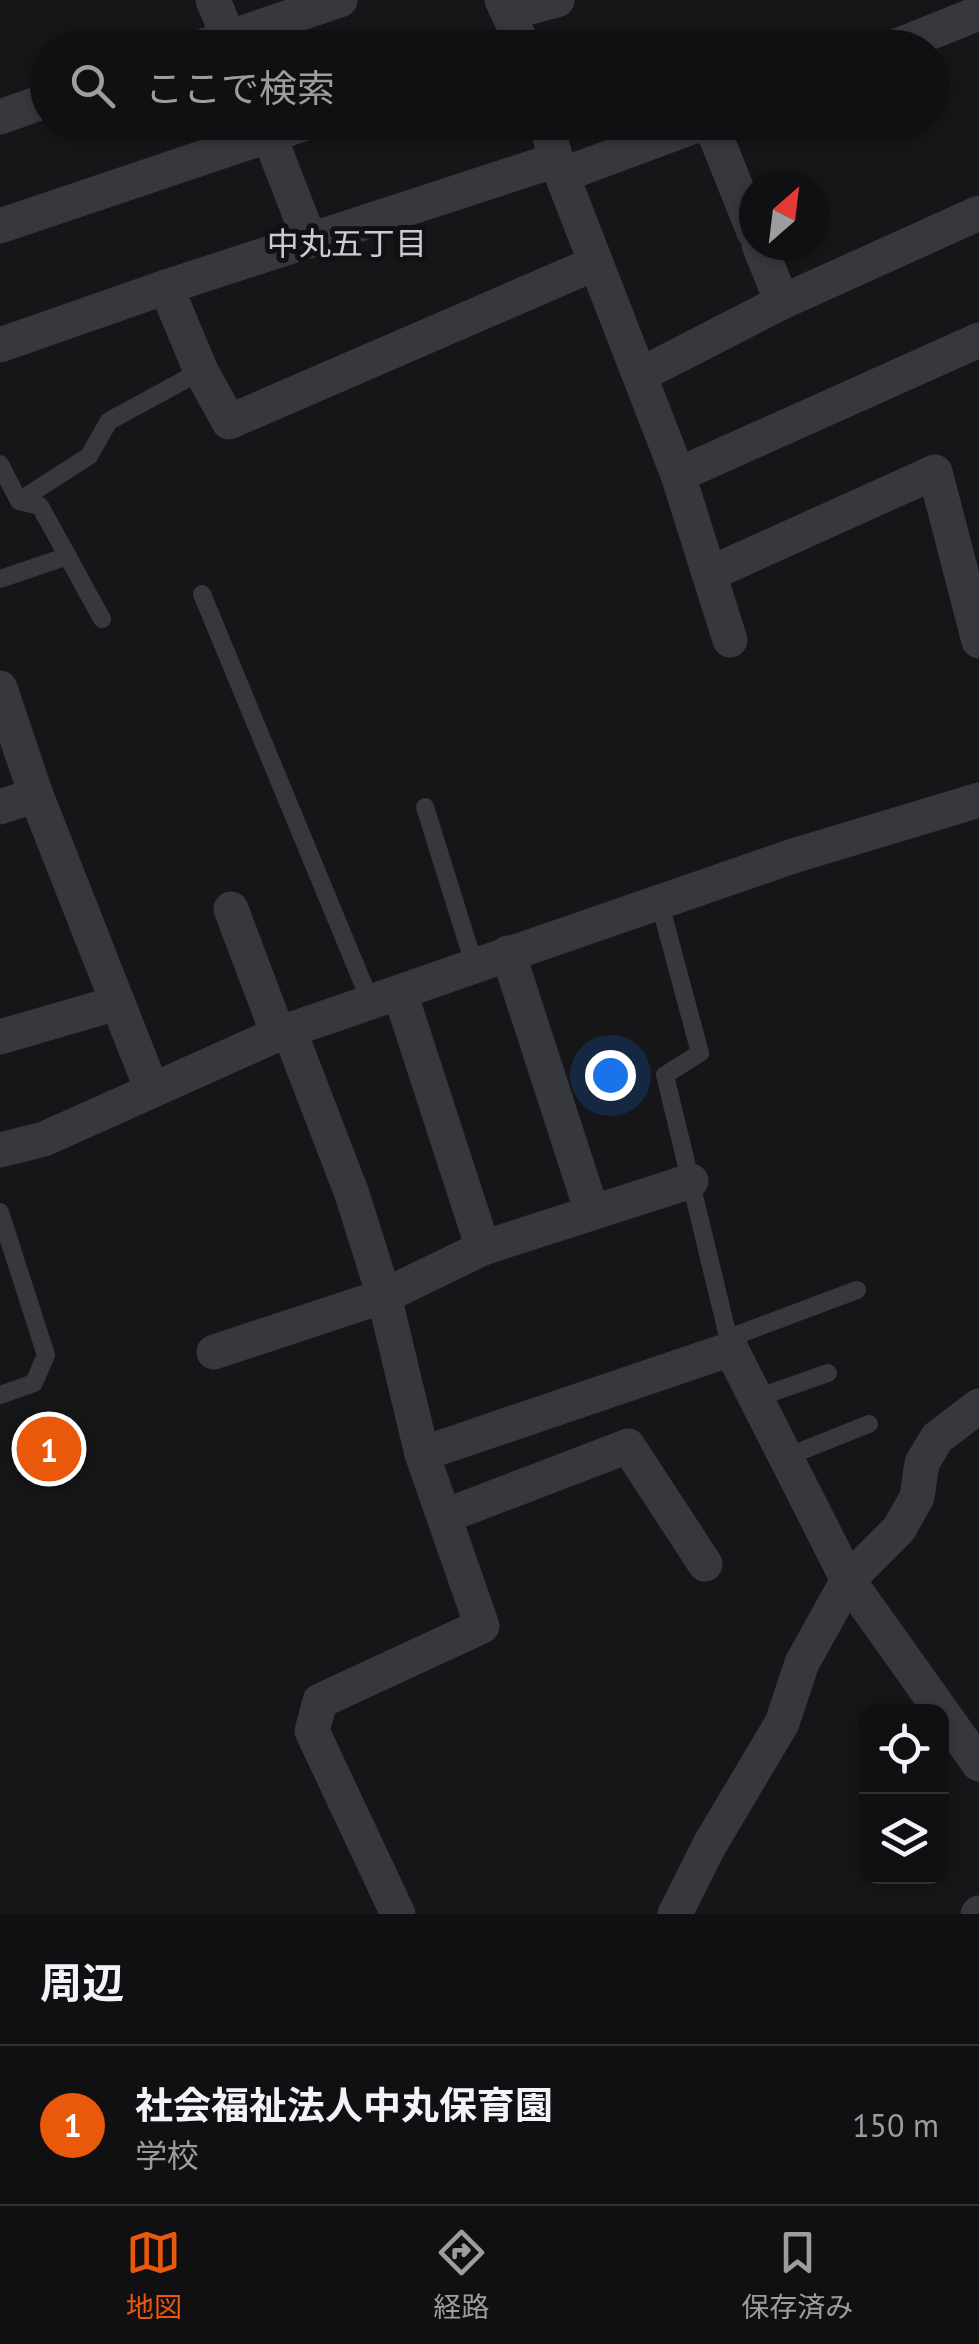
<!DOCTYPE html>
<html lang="ja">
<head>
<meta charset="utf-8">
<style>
	:root { --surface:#101012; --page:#19191b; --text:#f1f3f6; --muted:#9c9d9f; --line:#303032; --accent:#ea580c }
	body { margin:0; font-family:"PT Sans","Noto Sans JP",sans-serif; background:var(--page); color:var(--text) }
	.controls { position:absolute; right:30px; bottom:30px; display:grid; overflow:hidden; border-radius:20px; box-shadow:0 2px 8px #0004 }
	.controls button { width:90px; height:90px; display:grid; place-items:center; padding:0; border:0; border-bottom:2px solid var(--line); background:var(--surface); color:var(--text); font:50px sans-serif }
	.compass { position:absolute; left:739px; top:170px; width:90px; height:90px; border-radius:50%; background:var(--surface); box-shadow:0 2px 8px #0004; rotate:28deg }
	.you { position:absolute; left:610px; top:1075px; width:35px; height:35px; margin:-25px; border:8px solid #fff; border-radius:50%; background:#1a73e8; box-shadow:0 0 0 15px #1a73e833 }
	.badge { display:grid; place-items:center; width:65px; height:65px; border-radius:50%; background:var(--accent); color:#fff; font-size:32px; font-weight:700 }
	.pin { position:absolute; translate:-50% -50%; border:5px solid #fff; box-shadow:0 2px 10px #0006 }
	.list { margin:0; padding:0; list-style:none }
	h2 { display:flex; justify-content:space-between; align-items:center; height:130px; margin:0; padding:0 40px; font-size:42px }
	h2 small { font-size:32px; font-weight:400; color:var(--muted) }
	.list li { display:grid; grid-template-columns:65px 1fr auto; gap:30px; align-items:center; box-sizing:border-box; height:160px; padding:0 40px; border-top:2px solid var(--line) }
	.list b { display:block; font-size:38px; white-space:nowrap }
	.list p { margin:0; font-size:32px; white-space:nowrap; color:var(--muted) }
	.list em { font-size:32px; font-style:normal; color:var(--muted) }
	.icon { flex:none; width:55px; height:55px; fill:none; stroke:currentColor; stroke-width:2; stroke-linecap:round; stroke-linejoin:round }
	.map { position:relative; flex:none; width:979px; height:1914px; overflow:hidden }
	.search { position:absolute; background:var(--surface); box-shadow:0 2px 8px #0004; left:30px; right:30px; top:30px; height:110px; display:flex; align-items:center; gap:25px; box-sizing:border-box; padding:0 35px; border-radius:55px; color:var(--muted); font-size:38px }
	.sheet { height:290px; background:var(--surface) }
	nav { display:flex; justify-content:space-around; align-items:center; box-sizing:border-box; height:140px; border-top:2px solid var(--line); background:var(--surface); font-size:28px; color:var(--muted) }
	nav a { display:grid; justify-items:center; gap:5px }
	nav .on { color:var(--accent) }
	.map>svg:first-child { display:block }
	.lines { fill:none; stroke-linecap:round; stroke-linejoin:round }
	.service { stroke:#37383d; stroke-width:18 }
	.minor { stroke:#37383d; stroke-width:35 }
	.labels { text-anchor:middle; stroke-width:10; stroke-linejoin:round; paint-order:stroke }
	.neighbourhood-label { font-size:32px; fill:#c9ccd4; stroke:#111113 }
</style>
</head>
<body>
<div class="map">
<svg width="979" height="1914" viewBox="0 0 979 1914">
	<rect width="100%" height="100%" fill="#161618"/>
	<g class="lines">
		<g class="service">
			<polyline points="0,464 19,501 40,506 102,619"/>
			<polyline points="19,501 89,456 109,421 201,371"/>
			<polyline points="0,579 68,556"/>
			<polyline points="202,594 371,1003"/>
			<polyline points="425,807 474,964"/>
			<polyline points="660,904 700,1053 665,1075 731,1349"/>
			<polyline points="0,1212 46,1355 34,1383 0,1395"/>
			<polyline points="729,1338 857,1290"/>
			<polyline points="756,1398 828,1373"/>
			<polyline points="786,1457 869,1424"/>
		</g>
		<g class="minor">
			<polyline points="213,0 233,48"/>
			<polyline points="502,0 524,48"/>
			<polyline points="510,12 557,0"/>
			<polyline points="198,48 340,0"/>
			<polyline points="892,48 979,13"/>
			<polyline points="0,117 48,100"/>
			<polyline points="264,122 310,241"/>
			<polyline points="546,122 556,160 678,475 730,640"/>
			<polyline points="710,122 754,232"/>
			<polyline points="562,175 705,122"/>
			<polyline points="0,226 309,122"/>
			<polyline points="759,245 782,302"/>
			<polyline points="166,287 201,371 229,422 596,263"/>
			<polyline points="0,345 166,287 556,160"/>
			<polyline points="640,375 782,302 979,213"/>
			<polyline points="678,475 979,340"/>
			<polyline points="709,574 935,472 979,641"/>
			<polyline points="0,688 36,795 152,1090"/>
			<polyline points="0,807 36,795"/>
			<polyline points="231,909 278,1034"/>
			<polyline points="508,953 592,1212"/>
			<polyline points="400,993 483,1248"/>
			<polyline points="289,1030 352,1194 384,1296 422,1454 482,1626 320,1701 312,1731 398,1914"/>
			<polyline points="0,1037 117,1003"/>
			<polyline points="0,1150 44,1139 278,1034 793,856 979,800"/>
			<polyline points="214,1352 384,1296 483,1248 691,1181"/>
			<polyline points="422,1454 731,1349 848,1580 979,1764"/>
			<polyline points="445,1516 628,1446 705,1564"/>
			<polyline points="675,1914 709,1846 782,1723 802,1663 848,1580 899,1529 917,1497 922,1463 937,1438 979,1406"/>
			<polyline points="978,1914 979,1913"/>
		</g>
	</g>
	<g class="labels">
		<g class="neighbourhood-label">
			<text x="347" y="255">中丸五丁目</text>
		</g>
	</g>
</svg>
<div class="controls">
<button><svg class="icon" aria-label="locate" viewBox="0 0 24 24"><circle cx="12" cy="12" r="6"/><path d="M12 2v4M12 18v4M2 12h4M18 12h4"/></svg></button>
<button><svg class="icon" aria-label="layers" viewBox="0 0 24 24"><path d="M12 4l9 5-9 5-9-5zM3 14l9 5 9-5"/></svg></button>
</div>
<svg class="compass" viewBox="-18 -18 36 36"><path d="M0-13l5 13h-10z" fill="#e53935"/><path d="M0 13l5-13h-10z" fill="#9c9d9f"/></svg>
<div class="you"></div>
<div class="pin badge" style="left:49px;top:1449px">1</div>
<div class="search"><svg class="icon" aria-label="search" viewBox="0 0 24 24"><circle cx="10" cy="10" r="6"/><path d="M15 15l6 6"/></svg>ここで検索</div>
</div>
<section class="sheet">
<h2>周辺<small></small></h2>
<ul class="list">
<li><span class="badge">1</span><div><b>社会福祉法人中丸保育園</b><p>学校</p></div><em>150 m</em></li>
</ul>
</section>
<nav>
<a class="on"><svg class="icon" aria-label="map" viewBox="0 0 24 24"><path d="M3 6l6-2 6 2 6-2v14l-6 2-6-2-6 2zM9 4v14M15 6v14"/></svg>地図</a>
<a><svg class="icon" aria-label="directions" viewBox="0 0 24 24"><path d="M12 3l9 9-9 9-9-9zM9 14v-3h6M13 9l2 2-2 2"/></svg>経路</a>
<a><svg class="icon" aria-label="saved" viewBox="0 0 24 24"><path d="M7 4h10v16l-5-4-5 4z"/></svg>保存済み</a>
</nav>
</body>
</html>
